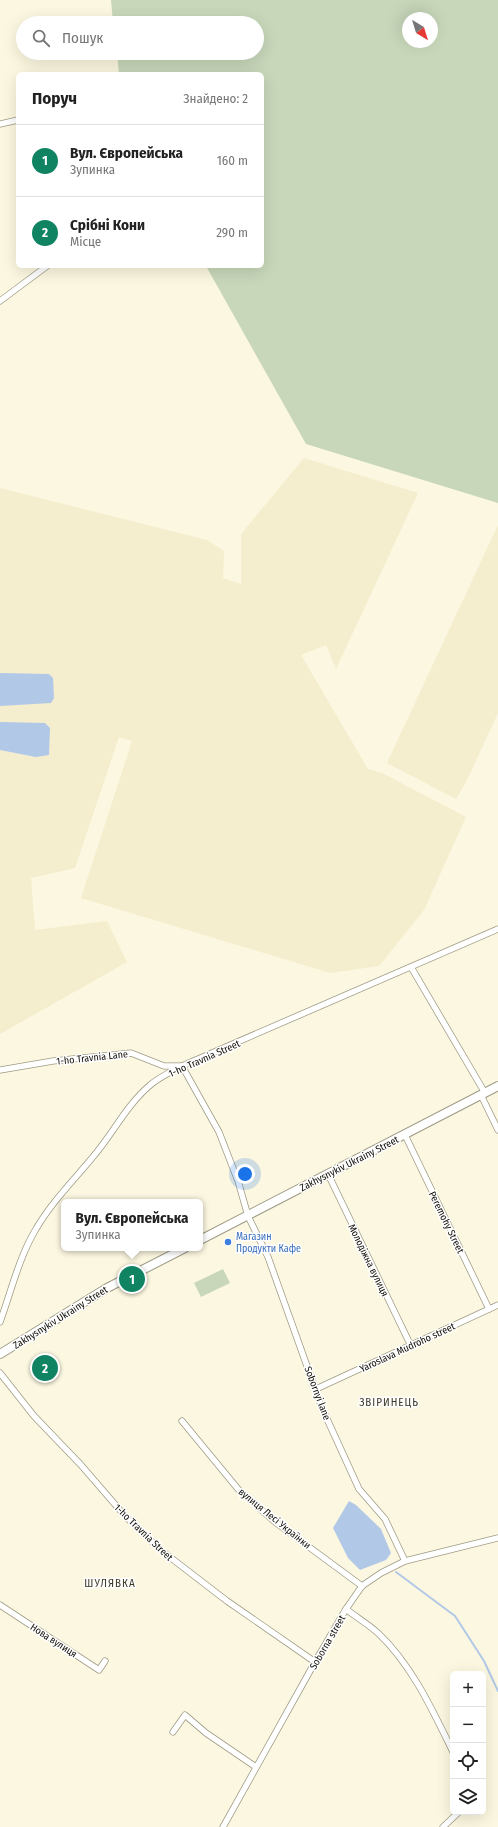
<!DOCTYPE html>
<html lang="uk">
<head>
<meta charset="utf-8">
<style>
	:root { --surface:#fff; --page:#f6f6f6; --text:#222; --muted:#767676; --line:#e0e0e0; --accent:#0f8362 }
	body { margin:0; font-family:"Fira Sans Condensed",sans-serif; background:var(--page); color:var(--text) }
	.controls { position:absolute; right:12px; bottom:12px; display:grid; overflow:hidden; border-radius:6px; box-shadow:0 4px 16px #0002 }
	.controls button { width:36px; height:36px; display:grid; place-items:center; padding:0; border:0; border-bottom:1px solid var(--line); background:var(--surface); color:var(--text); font:20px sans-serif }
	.compass { position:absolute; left:402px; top:12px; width:36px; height:36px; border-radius:50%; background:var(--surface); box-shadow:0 4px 16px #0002; rotate:142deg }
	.you { position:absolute; left:245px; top:1174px; width:14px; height:14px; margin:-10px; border:3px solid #fff; border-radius:50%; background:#1a73e8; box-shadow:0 0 0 6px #1a73e833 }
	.badge { display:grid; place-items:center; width:26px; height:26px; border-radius:50%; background:var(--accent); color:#fff; font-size:13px; font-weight:700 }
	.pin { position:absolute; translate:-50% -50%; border:2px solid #fff; box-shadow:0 1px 4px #0006 }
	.popup { position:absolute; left:61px; top:1199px; width:142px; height:52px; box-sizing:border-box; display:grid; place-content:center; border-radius:6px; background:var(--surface); filter:drop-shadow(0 1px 3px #0005); font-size:13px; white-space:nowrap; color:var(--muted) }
	.popup b { font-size:15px; color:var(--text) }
	.popup::after { content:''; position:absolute; left:50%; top:100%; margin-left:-8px; border:8px solid transparent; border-top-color:var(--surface) }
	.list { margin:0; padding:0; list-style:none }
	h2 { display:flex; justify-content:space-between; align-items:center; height:52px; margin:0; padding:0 16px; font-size:17px }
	h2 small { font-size:13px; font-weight:400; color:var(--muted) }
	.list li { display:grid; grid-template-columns:26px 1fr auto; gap:12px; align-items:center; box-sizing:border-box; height:72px; padding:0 16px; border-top:1px solid var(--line) }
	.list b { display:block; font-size:15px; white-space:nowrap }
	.list p { margin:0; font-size:13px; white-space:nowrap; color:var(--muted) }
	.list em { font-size:13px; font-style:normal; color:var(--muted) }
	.icon { flex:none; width:22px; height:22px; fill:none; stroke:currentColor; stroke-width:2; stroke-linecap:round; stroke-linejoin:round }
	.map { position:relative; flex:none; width:498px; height:1827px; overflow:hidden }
	.search { position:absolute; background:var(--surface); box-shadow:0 4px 16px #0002; left:16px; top:16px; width:248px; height:44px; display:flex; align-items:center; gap:10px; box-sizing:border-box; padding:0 14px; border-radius:22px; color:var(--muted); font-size:15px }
	.panel { position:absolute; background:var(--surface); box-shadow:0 4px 16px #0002; left:16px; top:72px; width:248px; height:196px; border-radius:6px }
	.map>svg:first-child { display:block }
	.built { fill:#f4edce }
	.green { fill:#c8d7ba; fill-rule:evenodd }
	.water { fill:#b2c8e7 }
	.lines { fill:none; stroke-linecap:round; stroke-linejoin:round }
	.stream { stroke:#b2c8e7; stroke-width:2 }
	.street-casing { stroke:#9e9a84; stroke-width:7 }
	.secondary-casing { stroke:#9e9a84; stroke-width:10 }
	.street { stroke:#fff; stroke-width:5.5 }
	.secondary { stroke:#fff; stroke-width:8 }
	.shop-dot { fill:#3f7fe0; stroke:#fff; stroke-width:1.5 }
	.labels { text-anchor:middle; stroke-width:3; stroke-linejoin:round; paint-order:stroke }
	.street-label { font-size:10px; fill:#100e07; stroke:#fff }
	.shop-label { font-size:10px; fill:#366cbe; stroke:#fff; text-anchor:start }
	.neighbourhood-label { font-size:11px; letter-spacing:1px; fill:#3d3926; stroke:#fff }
</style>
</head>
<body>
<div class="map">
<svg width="498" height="1827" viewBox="0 0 498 1827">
	<rect width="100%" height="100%" fill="#fcf7e0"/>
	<g class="built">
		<polygon points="304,458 418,493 336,669 326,645 301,655 368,769 382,773 466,817 424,910 379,966 330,973 81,898 132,741 119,737 75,868 31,878 35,930 107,921 127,962 0,1034 0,488 207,540 224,551 223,578 241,584 241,534"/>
		<polygon points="498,525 498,713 466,782 456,799 387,763"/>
	</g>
	<g class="green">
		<path d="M111,0H498V503L306,444L206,266H262V74H119L117,53H257V23H113ZM408,18H432V42H408Z"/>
		<polygon points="223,1269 230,1283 201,1297 194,1283"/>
	</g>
	<g class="water">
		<polygon points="0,673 49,674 53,678 54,698 51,703 0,706"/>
		<polygon points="0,722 45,723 50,728 49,755 36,757 0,750"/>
		<polygon points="349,1501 356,1505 381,1529 391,1553 386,1560 360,1570 348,1558 333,1528"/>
	</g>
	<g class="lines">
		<polyline class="stream" points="396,1572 455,1616 484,1661 498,1691"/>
		<defs>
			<g id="street">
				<polyline points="0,124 18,120"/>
				<polyline points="0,301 47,266"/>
				<polyline points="411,967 485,1093"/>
				<polyline points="0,1070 53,1061 131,1053 164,1066 182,1066 219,1132 238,1181 248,1216 268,1257 322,1408 359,1489 385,1519 405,1561"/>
				<polyline points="481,1095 498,1130"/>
				<polyline points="405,1135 489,1309"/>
				<polyline points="328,1174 411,1346"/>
				<path d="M0,1322C11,1292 19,1257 36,1229C51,1203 73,1181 92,1158C112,1135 126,1106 149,1086C159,1077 171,1072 182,1066L498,929"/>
				<polyline points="0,1373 34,1416 81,1465 125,1516 162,1551 227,1601 315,1662"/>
				<polyline points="316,1389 498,1305"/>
				<polyline points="182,1421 238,1489 275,1522 362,1586"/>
				<polyline points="0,1605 99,1670 105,1661"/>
				<path d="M346,1609C356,1617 368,1624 378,1633C412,1665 433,1711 453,1752"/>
				<polyline points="173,1732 185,1715 206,1733 256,1767"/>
				<polyline points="223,1827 315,1662 346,1609 362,1586 381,1573 405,1561 498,1538"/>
				<polyline points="443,1827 459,1812"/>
			</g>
			<g id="secondary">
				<polyline points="200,1240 498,1086"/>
				<polyline points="0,1354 107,1288 185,1248"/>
			</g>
		</defs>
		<use href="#street" class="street-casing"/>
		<use href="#secondary" class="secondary-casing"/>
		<use href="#street" class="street"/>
		<use href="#secondary" class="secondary"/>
	</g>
	<circle class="shop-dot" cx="228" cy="1242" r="4"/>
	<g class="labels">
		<g class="street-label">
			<text transform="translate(92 1057) rotate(-6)" y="4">1-ho Travnia Lane</text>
			<text transform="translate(204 1058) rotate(-24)" y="4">1-ho Travnia Street</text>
			<text transform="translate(349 1163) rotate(-27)" y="4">Zakhysnykiv Ukrainy Street</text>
			<text transform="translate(447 1222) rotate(64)" y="4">Peremohy Street</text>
			<text transform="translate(369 1260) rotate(64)" y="4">Молодіжна вулиця</text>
			<text transform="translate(60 1317) rotate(-32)" y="4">Zakhysnykiv Ukrainy Street</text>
			<text transform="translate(407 1347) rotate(-25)" y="4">Yaroslava Mudroho street</text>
			<text transform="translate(318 1393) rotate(69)" y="4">Sobornyi lane</text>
			<text transform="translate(275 1518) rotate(39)" y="4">вулиця Лесі Українки</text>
			<text transform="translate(144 1532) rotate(44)" y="4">1-ho Travnia Street</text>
			<text transform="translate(54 1640) rotate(33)" y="4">Нова вулиця</text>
			<text transform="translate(327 1642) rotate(-60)" y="4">Soborna street</text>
		</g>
		<g class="shop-label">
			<text x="236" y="1240">Магазин<tspan x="236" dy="12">Продукти Кафе</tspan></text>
		</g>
		<g class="neighbourhood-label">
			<text x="389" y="1406">ЗВІРИНЕЦЬ</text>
			<text x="110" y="1587">ШУЛЯВКА</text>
		</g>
	</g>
</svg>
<div class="controls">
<button>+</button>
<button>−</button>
<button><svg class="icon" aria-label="locate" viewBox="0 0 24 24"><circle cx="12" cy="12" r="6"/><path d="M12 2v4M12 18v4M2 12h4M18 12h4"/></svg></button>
<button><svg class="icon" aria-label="layers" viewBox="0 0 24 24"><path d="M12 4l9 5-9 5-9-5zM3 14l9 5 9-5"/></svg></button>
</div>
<svg class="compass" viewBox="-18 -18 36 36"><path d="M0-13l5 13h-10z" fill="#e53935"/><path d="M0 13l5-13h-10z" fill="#767676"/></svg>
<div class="you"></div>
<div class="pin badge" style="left:132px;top:1279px">1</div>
<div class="popup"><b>Вул. Європейська</b>Зупинка</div>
<div class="pin badge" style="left:45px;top:1368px">2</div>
<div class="search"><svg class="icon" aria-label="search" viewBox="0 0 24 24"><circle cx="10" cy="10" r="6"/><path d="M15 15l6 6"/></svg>Пошук</div>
<section class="panel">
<h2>Поруч<small>Знайдено: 2</small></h2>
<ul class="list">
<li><span class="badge">1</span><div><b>Вул. Європейська</b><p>Зупинка</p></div><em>160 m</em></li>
<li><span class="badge">2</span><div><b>Срібні Кони</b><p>Місце</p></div><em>290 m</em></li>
</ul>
</section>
</div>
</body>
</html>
